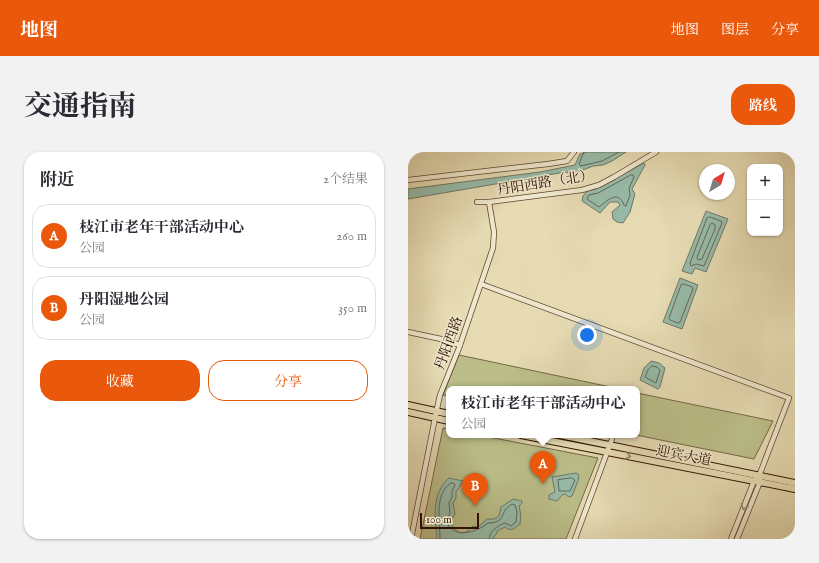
<!DOCTYPE html>
<html lang="zh">
<head>
<meta charset="utf-8">
<style>
	:root { --surface:#fff; --page:#f2f2f3; --text:#2b2b33; --muted:#7c7c81; --line:#e1e1e2; --accent:#ea580c }
	body { margin:0; font-family:"IM FELL English","Noto Serif SC",serif; background:var(--page); color:var(--text) }
	.controls { position:absolute; right:12px; top:12px; display:grid; overflow:hidden; border-radius:8px; box-shadow:0 1px 3px #0004 }
	.controls button { width:36px; height:36px; display:grid; place-items:center; padding:0; border:0; border-bottom:1px solid var(--line); background:var(--surface); color:var(--text); font:20px sans-serif }
	.compass { position:absolute; left:291px; top:12px; width:36px; height:36px; border-radius:50%; background:var(--surface); box-shadow:0 1px 3px #0004; rotate:38deg }
	.scale { position:absolute; left:12px; bottom:10px; width:59px; box-sizing:border-box; padding-left:4px; border:2px solid #321201; border-top:0; font-size:11px; line-height:14px; white-space:nowrap; color:#321201; -webkit-text-stroke:3px #efe8ce; paint-order:stroke }
	.you { position:absolute; left:179px; top:183px; width:14px; height:14px; margin:-10px; border:3px solid #fff; border-radius:50%; background:#1a73e8; box-shadow:0 0 0 6px #1a73e833 }
	.badge { display:grid; place-items:center; width:26px; height:26px; border-radius:50%; background:var(--accent); color:#fff; font-size:13px; font-weight:700 }
	.pin { position:absolute; translate:-50% -33px; filter:drop-shadow(0 1px 2px #0008) }
	.pin::after { content:''; position:absolute; top:21px; width:14px; height:12px; background:inherit; clip-path:polygon(0 0,100% 0,50% 100%) }
	.popup { position:absolute; left:38px; top:234px; width:194px; height:52px; box-sizing:border-box; display:grid; place-content:center; border-radius:8px; background:var(--surface); filter:drop-shadow(0 1px 3px #0005); font-size:13px; white-space:nowrap; color:var(--muted) }
	.popup b { font-size:15px; color:var(--text) }
	.popup::after { content:''; position:absolute; left:50%; top:100%; margin-left:-8px; border:8px solid transparent; border-top-color:var(--surface) }
	.list { margin:0; padding:0; list-style:none }
	h2 { display:flex; justify-content:space-between; align-items:center; height:52px; margin:0; padding:0 16px; font-size:17px }
	h2 small { font-size:13px; font-weight:400; color:var(--muted) }
	.list li { display:grid; grid-template-columns:26px 1fr auto; gap:12px; align-items:center; box-sizing:border-box; height:64px; margin:0 8px 8px; padding:0 8px; border:1px solid var(--line); border-radius:16px }
	.list b { display:block; font-size:15px; white-space:nowrap }
	.list p { margin:0; font-size:13px; white-space:nowrap; color:var(--muted) }
	.list em { font-size:13px; font-style:normal; color:var(--muted) }
	.actions { display:flex; gap:8px; padding:12px 16px }
	.actions a { flex:1; padding:9px 0; border:1px solid var(--accent); border-radius:16px; text-align:center; font-size:14px; color:var(--accent) }
	.actions .main { background:var(--accent); color:#fff }
	.map { position:relative; flex:none; width:387px; height:387px; overflow:hidden; border-radius:16px }
	header { display:flex; align-items:center; gap:24px; box-sizing:border-box; height:56px; padding:0 20px; background:var(--accent); color:#fff }
	header strong { font-size:19px }
	nav { display:flex; gap:22px; margin-inline-start:auto; font-size:14px }
	.intro { display:flex; align-items:center; justify-content:space-between; box-sizing:border-box; height:96px; padding:0 24px }
	h1 { margin:0; font-size:28px }
	.button { padding:10px 18px; border-radius:16px; background:var(--accent); color:#fff; font-size:14px; font-weight:700 }
	main { display:flex; gap:24px; padding:0 24px }
	aside { flex:1; background:var(--surface); border-radius:16px; box-shadow:0 1px 3px #0004 }
	.map>svg:first-child { display:block }
	.green { fill:#bbbe89; stroke:#766845 }
	.water { fill:#97bba9; stroke:#6f7766 }
	.lines { fill:none; stroke-linecap:round; stroke-linejoin:round }
	.shore { stroke:#646655; stroke-width:1 }
	.minor-casing { stroke:#5f442e; stroke-width:6 }
	.major-casing { stroke:#321201; stroke-width:8 }
	.minor { stroke:#efe8ce; stroke-width:4.5 }
	.major { stroke:#e6dbb3; stroke-width:6 }
	.oneway { stroke:#958163 }
	.oneway2 { stroke:#9a8872 }
	.labels { text-anchor:middle; stroke-width:3; stroke-linejoin:round; paint-order:stroke }
	.street-label { font-size:14px; fill:#321201; stroke:#efe8ce }
</style>
</head>
<body>
<header>
<strong>地图</strong>
<nav><a>地图</a><a>图层</a><a>分享</a></nav>
</header>
<div class="intro"><h1>交通指南</h1><a class="button">路线</a></div>
<main>
<aside>
<h2>附近<small>2个结果</small></h2>
<ul class="list">
<li><span class="badge">A</span><div><b>枝江市老年干部活动中心</b><p>公园</p></div><em>260 m</em></li>
<li><span class="badge">B</span><div><b>丹阳湿地公园</b><p>公园</p></div><em>350 m</em></li>
</ul>
<div class="actions"><a class="main">收藏</a><a>分享</a></div>
</aside>
<div class="map">
<svg width="387" height="387" viewBox="0 0 387 387">
	<rect width="100%" height="100%" fill="#e6dbb3"/>
	<filter id="stains"><feTurbulence type="fractalNoise" baseFrequency=".005" numOctaves="4"/><feColorMatrix values="0 0 0 0 .2 0 0 0 0 .09 0 0 0 0 .02 0 0 0 .5 -.17"/></filter>
	<radialGradient id="worn" r=".72"><stop offset=".6" stop-color="#630" stop-opacity="0"/><stop offset="1" stop-color="#630" stop-opacity=".3"/></radialGradient>
	<g class="green">
		<polygon points="51,203 212,237 41,237 41,244 35,243"/>
		<polygon points="229,241 365,269 346,307 228,283 229,283"/>
		<polygon points="35,276 41,277 41,283 70,283 190,306 158,387 12,387"/>
	</g>
	<g class="water">
		<polygon points="179,0 218,0 204,9 195,13 185,14 165,22 157,20 0,47 0,37 132,20 167,13 172,2"/>
		<polygon points="236,11 237,13 224,37 227,42 222,60 215,71 209,70 205,67 204,60 212,53 210,50 202,50 192,61 174,49 175,44 179,39 188,37"/>
		<polygon points="298,59 320,67 298,120 287,116 284,122 274,119"/>
		<polygon points="272,126 290,133 274,177 255,170"/>
		<polygon points="243,209 251,211 257,216 252,235 250,237 232,228 236,216"/>
		<polygon points="168,321 170,322 171,326 164,344 161,345 157,342 154,343 149,349 141,347 141,343 147,340 144,325"/>
		<path d="M41,326L55,329L48,340V346L45,351L47,362L43,369C46,382 57,385 65,374L70,375L79,367H86L91,364L93,355L105,347L114,349V351L111,354L113,363L112,372C106,377 103,380 97,375L89,379V381L84,387H29C27,365 23,342 41,326Z"/>
	</g>
	<g class="lines">
		<g class="shore">
			<polyline points="176,0 171,12 173,14 194,9 211,0"/>
			<path d="M223,23H225L226,25L221,36L222,43L218,54L216,53C210,37 199,49 191,55L179,47L181,43L190,41Z"/>
			<polygon points="302,65 313,69 314,71 296,114 288,112 283,114 282,111 299,66"/>
			<polygon points="304,71 307,73 307,77 294,107 290,108 289,105 302,73"/>
			<polygon points="276,132 284,135 285,137 272,170 270,171 262,168 261,166 273,133"/>
			<polygon points="244,214 249,215 252,218 248,231 237,225 240,218"/>
			<polygon points="164,326 167,328 162,339 151,339 150,328"/>
			<path d="M32,387C32,369 26,342 43,331H46L47,333L44,339V345L41,351L42,361L39,370C45,387 68,381 80,371C99,371 91,359 104,352L107,353L109,360L108,370L103,374L97,371C89,374 82,379 81,387"/>
		</g>
		<defs>
			<g id="minor">
				<polyline points="0,28 140,12 159,9 166,0"/>
				<polyline points="69,50 81,50 174,38 191,33 206,25 248,0"/>
				<polyline points="73,132 381,246 351,324 346,329 323,387"/>
				<polyline points="0,180 33,187 52,193"/>
				<polyline points="3,387 27,266 32,243 51,196 85,96 86,80 81,50"/>
				<polyline points="167,387 204,287"/>
				<polyline points="329,387 352,330 352,328"/>
			</g>
			<g id="major">
				<polyline points="0,253 41,262"/>
				<polyline points="0,260 41,269"/>
				<polyline points="113,283 387,337"/>
				<polyline points="152,283 387,331"/>
			</g>
		</defs>
		<use href="#minor" class="minor-casing"/>
		<use href="#major" class="major-casing"/>
		<use href="#minor" class="minor"/>
		<use href="#major" class="major"/>
	</g>
	<defs><path id="oneway-chevron" d="M-2-3.5L2.5 0L-2 3.5" fill="none" stroke-width="1.6" stroke-linecap="round" stroke-linejoin="round"/></defs>
	<use class="oneway" href="#oneway-chevron" transform="translate(220 304) rotate(11)"/>
	<use class="oneway2" href="#oneway-chevron" transform="translate(336 355) rotate(112)"/>
	<g class="labels">
		<g class="street-label">
			<text transform="translate(137 30) rotate(-9)" y="5">丹阳西路（北）</text>
			<text transform="translate(40 191) rotate(-70)" y="5">丹阳西路</text>
			<text transform="translate(276 303) rotate(11)" y="5">迎宾大道</text>
		</g>
	</g>
	<rect width="100%" height="100%" filter="url(#stains)"/>
	<rect width="100%" height="100%" fill="url(#worn)"/>
</svg>
<div class="controls">
<button>+</button>
<button>−</button>
</div>
<svg class="compass" viewBox="-18 -18 36 36"><path d="M0-13l5 13h-10z" fill="#e53935"/><path d="M0 13l5-13h-10z" fill="#7c7c81"/></svg>
<div class="scale">100 m</div>
<div class="you"></div>
<div class="pin badge" style="left:135px;top:332px">A</div>
<div class="popup"><b>枝江市老年干部活动中心</b>公园</div>
<div class="pin badge" style="left:67px;top:354px">B</div>
</div>
</main>
</body>
</html>
